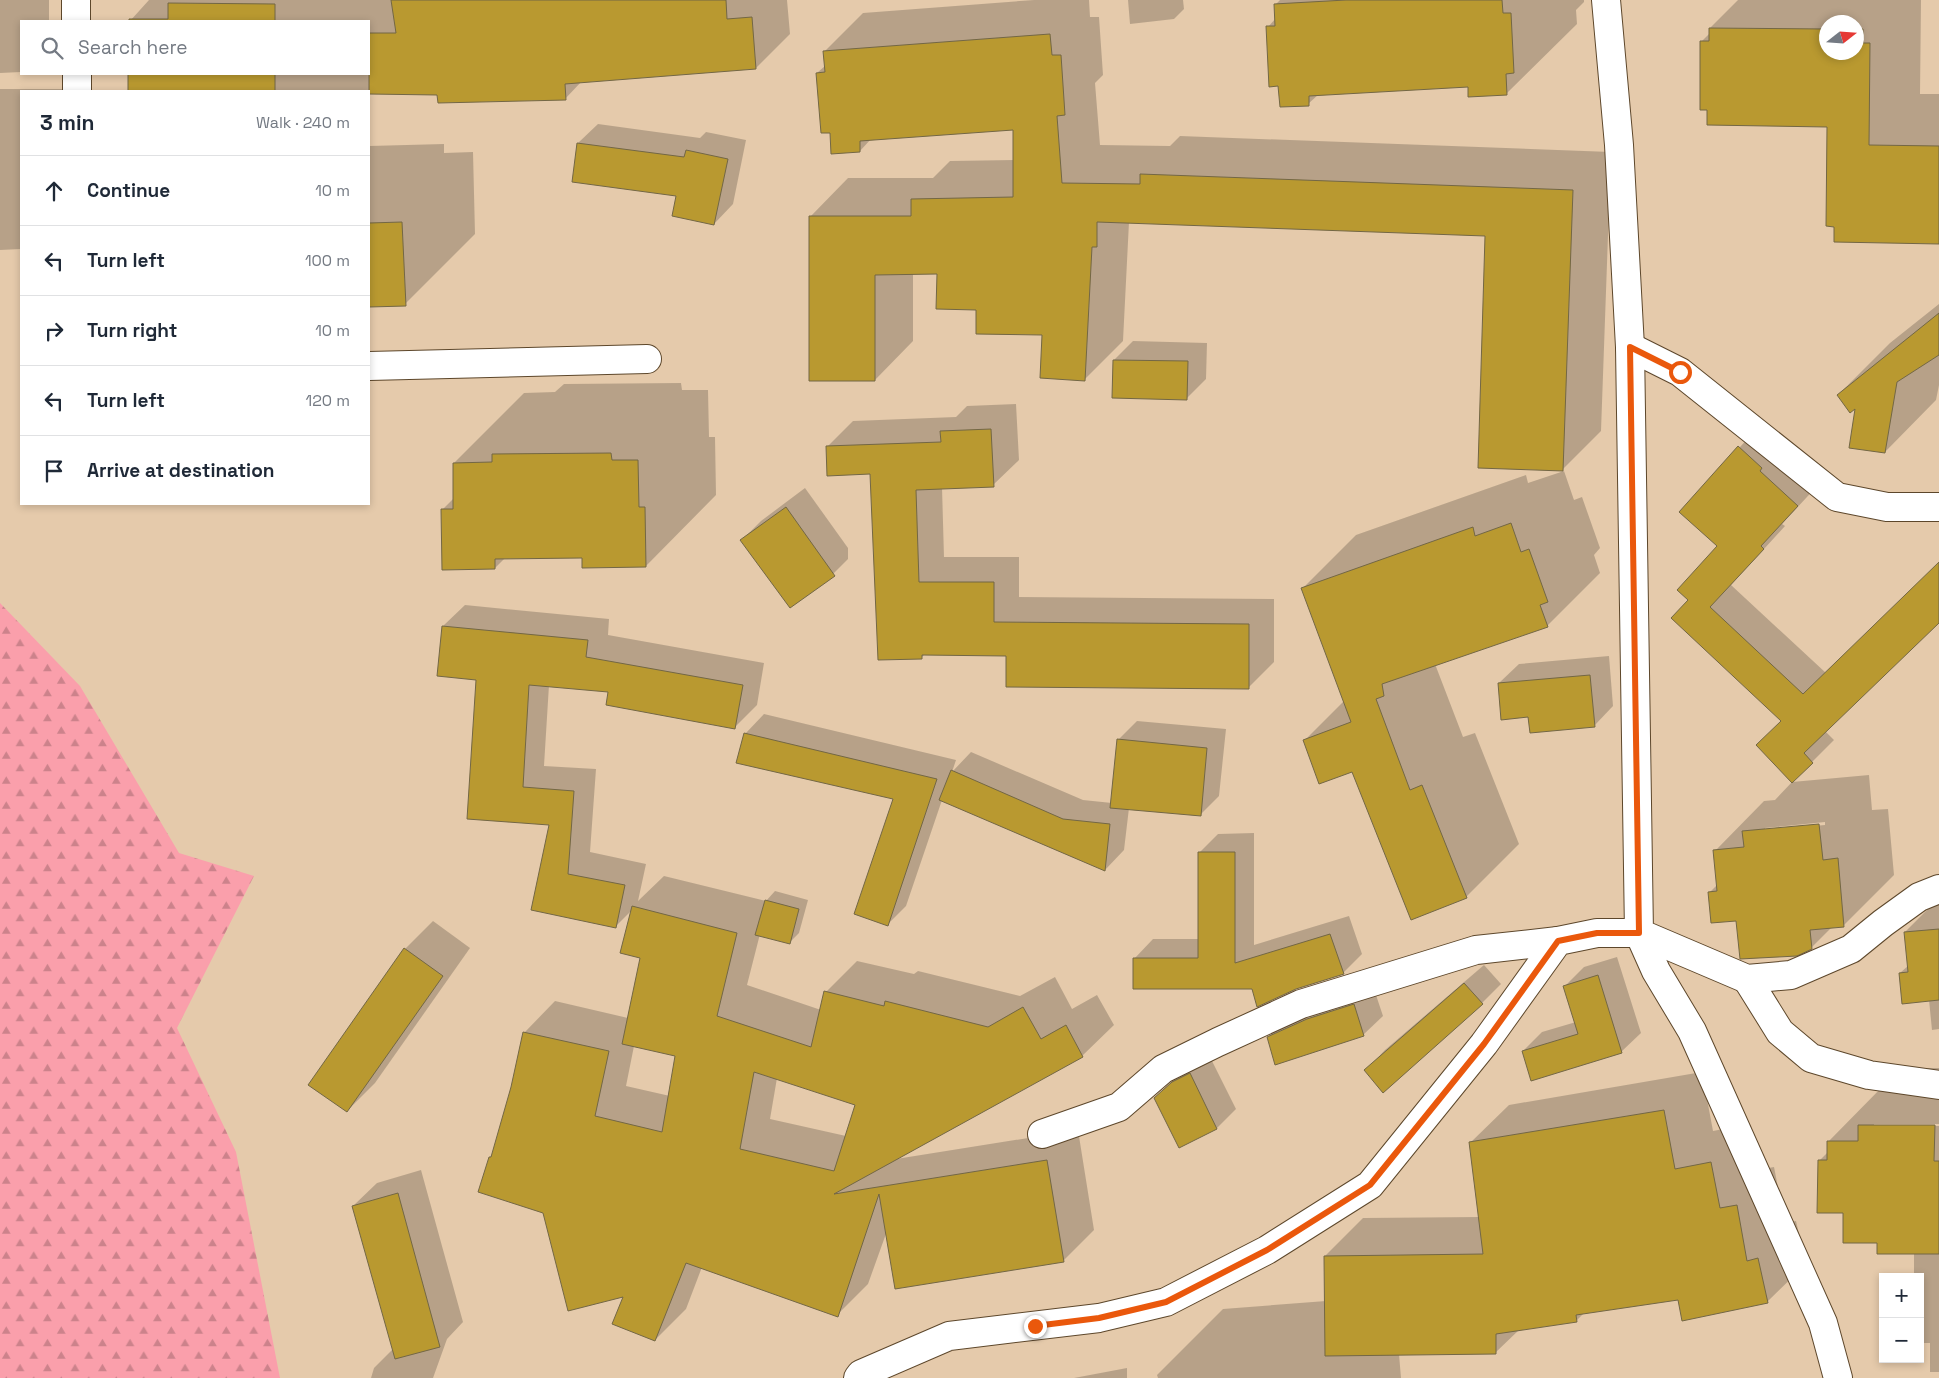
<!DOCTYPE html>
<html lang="en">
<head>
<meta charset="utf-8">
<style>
	:root { --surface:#fff; --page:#f6f6f7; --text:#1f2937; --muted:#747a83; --line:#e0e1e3 }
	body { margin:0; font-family:"Space Grotesk",sans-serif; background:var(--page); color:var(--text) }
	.controls { position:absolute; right:15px; bottom:15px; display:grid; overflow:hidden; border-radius:0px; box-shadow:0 2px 8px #0003 }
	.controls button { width:45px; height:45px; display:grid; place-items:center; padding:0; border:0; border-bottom:1px solid var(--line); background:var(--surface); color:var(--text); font:25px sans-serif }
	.compass { position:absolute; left:1819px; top:15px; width:45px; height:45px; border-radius:50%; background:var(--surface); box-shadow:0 2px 8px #0003; rotate:73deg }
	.stop { position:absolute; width:15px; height:15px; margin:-11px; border:4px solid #ea580c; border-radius:50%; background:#fff }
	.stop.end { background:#ea580c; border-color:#fff; box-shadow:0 1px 5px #0008 }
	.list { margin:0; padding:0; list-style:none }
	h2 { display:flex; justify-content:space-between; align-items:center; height:65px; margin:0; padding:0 20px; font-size:21px }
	h2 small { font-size:16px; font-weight:400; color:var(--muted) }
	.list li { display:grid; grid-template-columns:32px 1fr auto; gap:15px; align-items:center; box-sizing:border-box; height:70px; padding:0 20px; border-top:1px solid var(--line) }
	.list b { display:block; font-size:19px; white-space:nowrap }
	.list em { font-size:16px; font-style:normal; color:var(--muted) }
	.icon { flex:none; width:28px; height:28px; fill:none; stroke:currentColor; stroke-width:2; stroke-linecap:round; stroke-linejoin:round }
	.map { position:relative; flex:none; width:1939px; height:1378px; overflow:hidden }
	.search { position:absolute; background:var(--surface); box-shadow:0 2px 8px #0003; left:20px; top:20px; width:350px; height:55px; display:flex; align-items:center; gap:12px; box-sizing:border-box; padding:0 18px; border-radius:0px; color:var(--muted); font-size:19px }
	.panel { position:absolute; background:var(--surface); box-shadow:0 2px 8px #0003; left:20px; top:90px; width:350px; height:415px; border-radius:0px }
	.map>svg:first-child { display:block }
	.forest { fill:url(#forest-firs) }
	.shadow { fill:#0003; fill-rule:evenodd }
	.building { fill:#b99930; stroke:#736745; fill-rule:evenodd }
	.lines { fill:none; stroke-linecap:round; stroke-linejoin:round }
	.minor-casing { stroke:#5d472b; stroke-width:30 }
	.minor { stroke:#fff; stroke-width:28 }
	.route { stroke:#ea580c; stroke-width:6 }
</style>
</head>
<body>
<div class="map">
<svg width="1939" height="1378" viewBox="0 0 1939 1378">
	<defs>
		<pattern id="forest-firs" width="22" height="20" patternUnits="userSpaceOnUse" patternTransform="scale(1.25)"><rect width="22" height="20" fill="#fa9fab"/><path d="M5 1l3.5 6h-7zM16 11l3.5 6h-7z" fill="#cc828b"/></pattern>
	</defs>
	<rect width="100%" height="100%" fill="#e5caab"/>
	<polygon class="forest" points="0,603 80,686 179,853 254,876 177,1028 236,1152 280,1378 0,1378"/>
	<g class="shadow">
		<polygon points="0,0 49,0 49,21 21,21 21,72 0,73"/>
		<polygon points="149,0 787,0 790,34 756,68 582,81 565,99 369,93 369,91 129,91 130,74 369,74 369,21 130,21"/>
		<polygon points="1034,0 1089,0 1090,17 1099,17 1103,75 1095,83 1100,145 1170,146 1180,136 1611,152 1601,431 1563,469 1479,466 1486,235 1129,222 1123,341 1084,380 1043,334 977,308 938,273 913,273 913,341 875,380 810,217 848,178 933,178 950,161 1014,160 1014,129 871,139 860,151 831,132 817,73 826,65 825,51 863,13"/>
		<polygon points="1128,0 1183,0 1184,9 1174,19 1130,24"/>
		<polygon points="1280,0 1584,0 1584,2 1576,10 1577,24 1506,94 1469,86 1319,94 1308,104 1279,85 1268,27 1276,18 1275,5"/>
		<path d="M1738,0H1921L1920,94H1939V243L1828,126L1702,41L1710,33V28ZM1826,22H1856V52H1826Z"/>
		<polygon points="0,89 64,89 64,91 21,91 21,249 0,250"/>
		<polygon points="598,124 700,138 706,132 746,140 733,204 714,224 677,195 578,143"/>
		<polygon points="444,144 444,153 473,152 475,234 405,304 369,305 369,146"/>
		<polygon points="1939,304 1939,385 1936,400 1885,452 1857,406 1838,395 1890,343"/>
		<polygon points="1133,341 1207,343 1206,379 1187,398 1114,360"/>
		<polygon points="681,383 682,390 708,390 709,437 715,437 716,495 646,566 583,557 505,558 495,568 442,510 454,498 454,463 524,393 555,392 564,384"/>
		<polygon points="1016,404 1019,460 993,485 942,487 944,557 1019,557 1019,597 1274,599 1274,662 1248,688 1007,655 925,654 921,658 872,473 827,447 853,421 956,417 967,406"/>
		<polygon points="1760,425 1819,484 1782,524 1785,526 1731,585 1826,673 1939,563 1939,621 1825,731 1834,740 1792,782 1783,720 1690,600 1719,546 1681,512"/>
		<polygon points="1564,471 1574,500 1582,497 1600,548 1594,555 1600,573 1547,626 1435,664 1463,737 1475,733 1519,844 1466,897 1353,770 1304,741 1345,700 1303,588 1356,535 1526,475 1528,483"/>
		<polygon points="805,488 848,548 848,559 828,579 742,540 761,521"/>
		<path d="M465,605L609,619L608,635L764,663L757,705L735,727L609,691L549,685L544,766L596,769L590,852L646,864L638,901L664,876L766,901L775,891L808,900L799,933L789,943L760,934L747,985L821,1010L826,992L857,961L914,974L918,971L1020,996L1055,977L1072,1009L1097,995L1114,1025L1082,1056L896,1159L1078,1130L1094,1230L1063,1261L887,1231L868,1284L837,1315L702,1267L686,1309L655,1340L625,1295L490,1157L493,1155L512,1087L524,1033L555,1001L628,1018L641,957L632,910L616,926L533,909L551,824L468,818L477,678L443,626ZM634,1046L677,1055L670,1096L626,1086ZM777,1078L857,1105L846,1136L770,1119Z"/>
		<polygon points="1609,656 1613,706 1594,726 1529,716 1499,683 1519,664"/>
		<polygon points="764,714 956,760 952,772 971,752 1083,800 1112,803 1118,740 1137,721 1226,729 1219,796 1200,815 1129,808 1124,850 1105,870 942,800 906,906 887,925 895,798 745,734"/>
		<path d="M1869,775L1872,810L1888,809L1894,875L1844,925L1833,926L1811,948L1737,919L1709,893L1718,884L1715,851L1764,801L1775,800L1792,782ZM1825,822V825L1765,830V828Z"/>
		<polygon points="1254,833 1254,945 1349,916 1362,954 1343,973 1253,988 1134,959 1153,939 1199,939 1199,853 1218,834"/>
		<polygon points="1939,898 1939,1029 1932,1030 1929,1000 1900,973 1909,965 1905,932"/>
		<polygon points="433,921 470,948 375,1083 347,1111 405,949"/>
		<polygon points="1617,957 1641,1033 1621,1052 1523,1051 1542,1032 1576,1022 1565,986 1584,967"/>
		<polygon points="1484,965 1501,984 1482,1003 1366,1070 1385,1050"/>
		<polygon points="1373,986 1383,1016 1363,1035 1268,1037 1287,1018"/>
		<polygon points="1209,1055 1236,1109 1217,1128 1155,1098 1174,1079"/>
		<polygon points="1917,1068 1939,1068 1939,1124 1874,1124 1874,1126 1939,1126 1939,1372 1930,1372 1930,1343 1920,1343 1920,1277 1914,1277 1914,1253 1878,1242 1844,1212 1819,1161 1828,1152 1828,1142 1885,1084"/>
		<polygon points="1702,1072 1713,1131 1749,1124 1758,1170 1774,1167 1785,1223 1796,1221 1806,1264 1767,1302 1679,1299 1585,1312 1576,1321 1520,1329 1495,1353 1399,1354 1401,1378 1158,1378 1157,1375 1223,1309 1326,1301 1325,1256 1363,1218 1480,1217 1470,1143 1509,1105"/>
		<polygon points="421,1170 463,1322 447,1339 433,1378 371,1378 374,1368 393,1349 353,1206 377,1183"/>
		<polygon points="1127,1368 1127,1378 1074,1378"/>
	</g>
	<g class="building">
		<polygon points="391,0 726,0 727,19 752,17 756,69 565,84 566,100 438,103 437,95 369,94 369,33 396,33"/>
		<polygon points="1346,0 1502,0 1503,13 1511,13 1514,73 1506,74 1507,95 1468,97 1468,87 1309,96 1309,106 1280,107 1278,86 1269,87 1266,26 1275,26 1274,4"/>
		<polygon points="168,3 275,4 275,21 129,21 129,19 168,19"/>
		<polygon points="1709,28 1826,29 1826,52 1856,52 1856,29 1863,29 1863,43 1870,43 1869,145 1939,146 1939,244 1834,242 1834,227 1826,226 1827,127 1707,125 1707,110 1700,110 1700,41 1709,41"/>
		<polygon points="1050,34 1052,55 1061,55 1065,115 1057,116 1062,183 1140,184 1140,174 1573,190 1563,471 1478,468 1485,236 1097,222 1097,247 1092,247 1085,381 1040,378 1042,335 976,334 976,310 936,309 937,274 875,275 875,381 809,381 809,216 911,216 911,199 1013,197 1013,130 860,141 860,152 831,154 830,133 821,133 816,73 825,72 823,51"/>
		<rect x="128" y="74" width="147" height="17"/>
		<polygon points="577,143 684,157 686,150 728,159 714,225 672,216 676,196 572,182"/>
		<polygon points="402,222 406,306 369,307 369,223"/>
		<polygon points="1939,313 1939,355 1897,382 1885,453 1849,448 1855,409 1850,413 1837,395"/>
		<polygon points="1113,360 1188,361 1187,400 1112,398"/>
		<polygon points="991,429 994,487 916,490 919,582 994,582 994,622 1249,624 1249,689 1006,687 1006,656 922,655 922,659 878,660 870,474 827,476 826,446 941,442 940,431"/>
		<polygon points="1738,446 1762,468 1760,471 1798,506 1761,546 1764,549 1710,607 1803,694 1939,562 1939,623 1804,753 1813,763 1792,783 1756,745 1781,721 1671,618 1688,600 1677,590 1717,546 1679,512"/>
		<polygon points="611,453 612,460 638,460 639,507 645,507 646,567 582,568 582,558 495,559 495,569 442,570 441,509 453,509 453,463 492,462 492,454"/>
		<polygon points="786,507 835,576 790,608 740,540"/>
		<polygon points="1511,523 1521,552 1529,549 1548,602 1540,605 1548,627 1382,684 1384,696 1376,699 1410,790 1422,785 1467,898 1411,920 1352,772 1319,784 1303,740 1351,722 1301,588 1473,527 1475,536"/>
		<polygon points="442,626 588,640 586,657 743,685 735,729 606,705 608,692 529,685 523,787 574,791 568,874 625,885 616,928 531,910 549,825 467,819 476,680 437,676"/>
		<polygon points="1590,675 1595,727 1530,733 1528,717 1501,720 1498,683"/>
		<polygon points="744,733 937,779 888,926 854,914 893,799 736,763"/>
		<polygon points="1117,739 1207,748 1201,816 1110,808"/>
		<polygon points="951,770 1063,819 1110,824 1105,871 939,800"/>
		<polygon points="1819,824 1823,860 1838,858 1844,927 1810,930 1812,949 1797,956 1740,959 1736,921 1711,923 1708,892 1717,891 1713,850 1744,847 1742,831"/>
		<polygon points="1198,852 1235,852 1235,963 1330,934 1344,974 1296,989 1257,1007 1252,989 1133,989 1133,958 1198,958"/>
		<polygon points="765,900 799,909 790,944 755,935"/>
		<path d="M632,906L737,933L717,1016L811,1047L824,991L884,1006L885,1001L988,1027L1023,1007L1041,1039L1066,1025L1083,1057L834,1194L1047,1160L1064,1262L895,1289L879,1194L838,1317L686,1263L655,1341L612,1324L623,1297L568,1311L543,1213L478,1192L489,1157H491L511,1087L523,1032L609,1051L595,1116L662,1132L675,1056L622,1044L640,958L620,953ZM754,1072L855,1105L834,1171L740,1149Z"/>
		<polygon points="1939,929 1939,1000 1902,1004 1899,973 1908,972 1904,932"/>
		<polygon points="404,948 443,976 347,1112 308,1085"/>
		<polygon points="1598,975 1622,1053 1531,1081 1522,1051 1578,1034 1563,986"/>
		<polygon points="1464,983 1483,1004 1383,1093 1364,1070"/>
		<polygon points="1354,1004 1364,1036 1275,1065 1267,1037 1307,1019"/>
		<polygon points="1190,1073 1217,1129 1179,1148 1154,1098 1172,1082"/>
		<polygon points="1664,1110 1675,1169 1711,1162 1720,1208 1737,1205 1747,1261 1758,1258 1768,1303 1682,1321 1678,1300 1576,1315 1577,1322 1496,1334 1496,1354 1325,1356 1324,1256 1483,1254 1469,1142"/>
		<polygon points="1858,1125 1935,1125 1934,1161 1939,1161 1939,1254 1877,1254 1877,1243 1843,1243 1843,1213 1817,1213 1818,1160 1827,1160 1827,1141 1858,1141"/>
		<polygon points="398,1193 440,1347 395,1359 352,1206"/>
	</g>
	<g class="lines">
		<defs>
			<g id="minor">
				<polyline points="76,0 76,21"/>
				<polyline points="1606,0 1619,145 1630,347 1639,933 1747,979 1791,975 1851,949 1883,923 1919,897 1939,889"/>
				<polyline points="77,74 77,91"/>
				<polyline points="1630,347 1680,372 1837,497 1887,507 1939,507"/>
				<polyline points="369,366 647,359"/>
				<polyline points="1747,979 1780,1032 1811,1058 1869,1075 1939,1085"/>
				<polyline points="1042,1134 1119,1107 1163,1069 1218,1042 1301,1004 1476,950 1558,941"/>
				<polyline points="858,1378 861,1374 949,1336 1099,1318 1166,1302 1267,1250 1370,1185 1484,1044 1558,941 1597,933 1639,933 1656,971 1692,1031 1823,1323 1838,1378"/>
			</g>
		</defs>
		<use href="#minor" class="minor-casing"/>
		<use href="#minor" class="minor"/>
	</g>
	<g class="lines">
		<polyline class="route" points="1035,1326 1099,1318 1166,1302 1267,1250 1370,1185 1484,1044 1558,941 1597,933 1639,933 1630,347 1680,372"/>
	</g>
</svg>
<div class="controls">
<button>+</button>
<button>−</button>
</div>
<svg class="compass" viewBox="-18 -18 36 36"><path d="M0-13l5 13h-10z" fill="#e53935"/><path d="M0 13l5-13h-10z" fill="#747a83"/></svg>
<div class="stop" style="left:1680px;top:372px"></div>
<div class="stop end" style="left:1035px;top:1326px"></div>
<div class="search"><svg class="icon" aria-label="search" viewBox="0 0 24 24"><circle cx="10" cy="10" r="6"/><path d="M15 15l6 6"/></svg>Search here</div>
<section class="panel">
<h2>3 min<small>Walk · 240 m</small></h2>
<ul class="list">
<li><svg class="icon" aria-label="ahead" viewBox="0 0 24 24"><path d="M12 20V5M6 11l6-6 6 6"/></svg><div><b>Continue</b></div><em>10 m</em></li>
<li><svg class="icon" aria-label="left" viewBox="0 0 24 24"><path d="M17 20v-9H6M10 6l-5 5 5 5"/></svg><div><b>Turn left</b></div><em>100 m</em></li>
<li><svg class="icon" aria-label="right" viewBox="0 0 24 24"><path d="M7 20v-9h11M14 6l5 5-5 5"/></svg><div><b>Turn right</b></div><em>10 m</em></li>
<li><svg class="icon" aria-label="left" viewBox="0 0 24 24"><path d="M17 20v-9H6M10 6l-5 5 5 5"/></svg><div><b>Turn left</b></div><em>120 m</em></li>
<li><svg class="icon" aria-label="arrive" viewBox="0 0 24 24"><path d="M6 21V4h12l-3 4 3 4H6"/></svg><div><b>Arrive at destination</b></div></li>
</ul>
</section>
</div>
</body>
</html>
